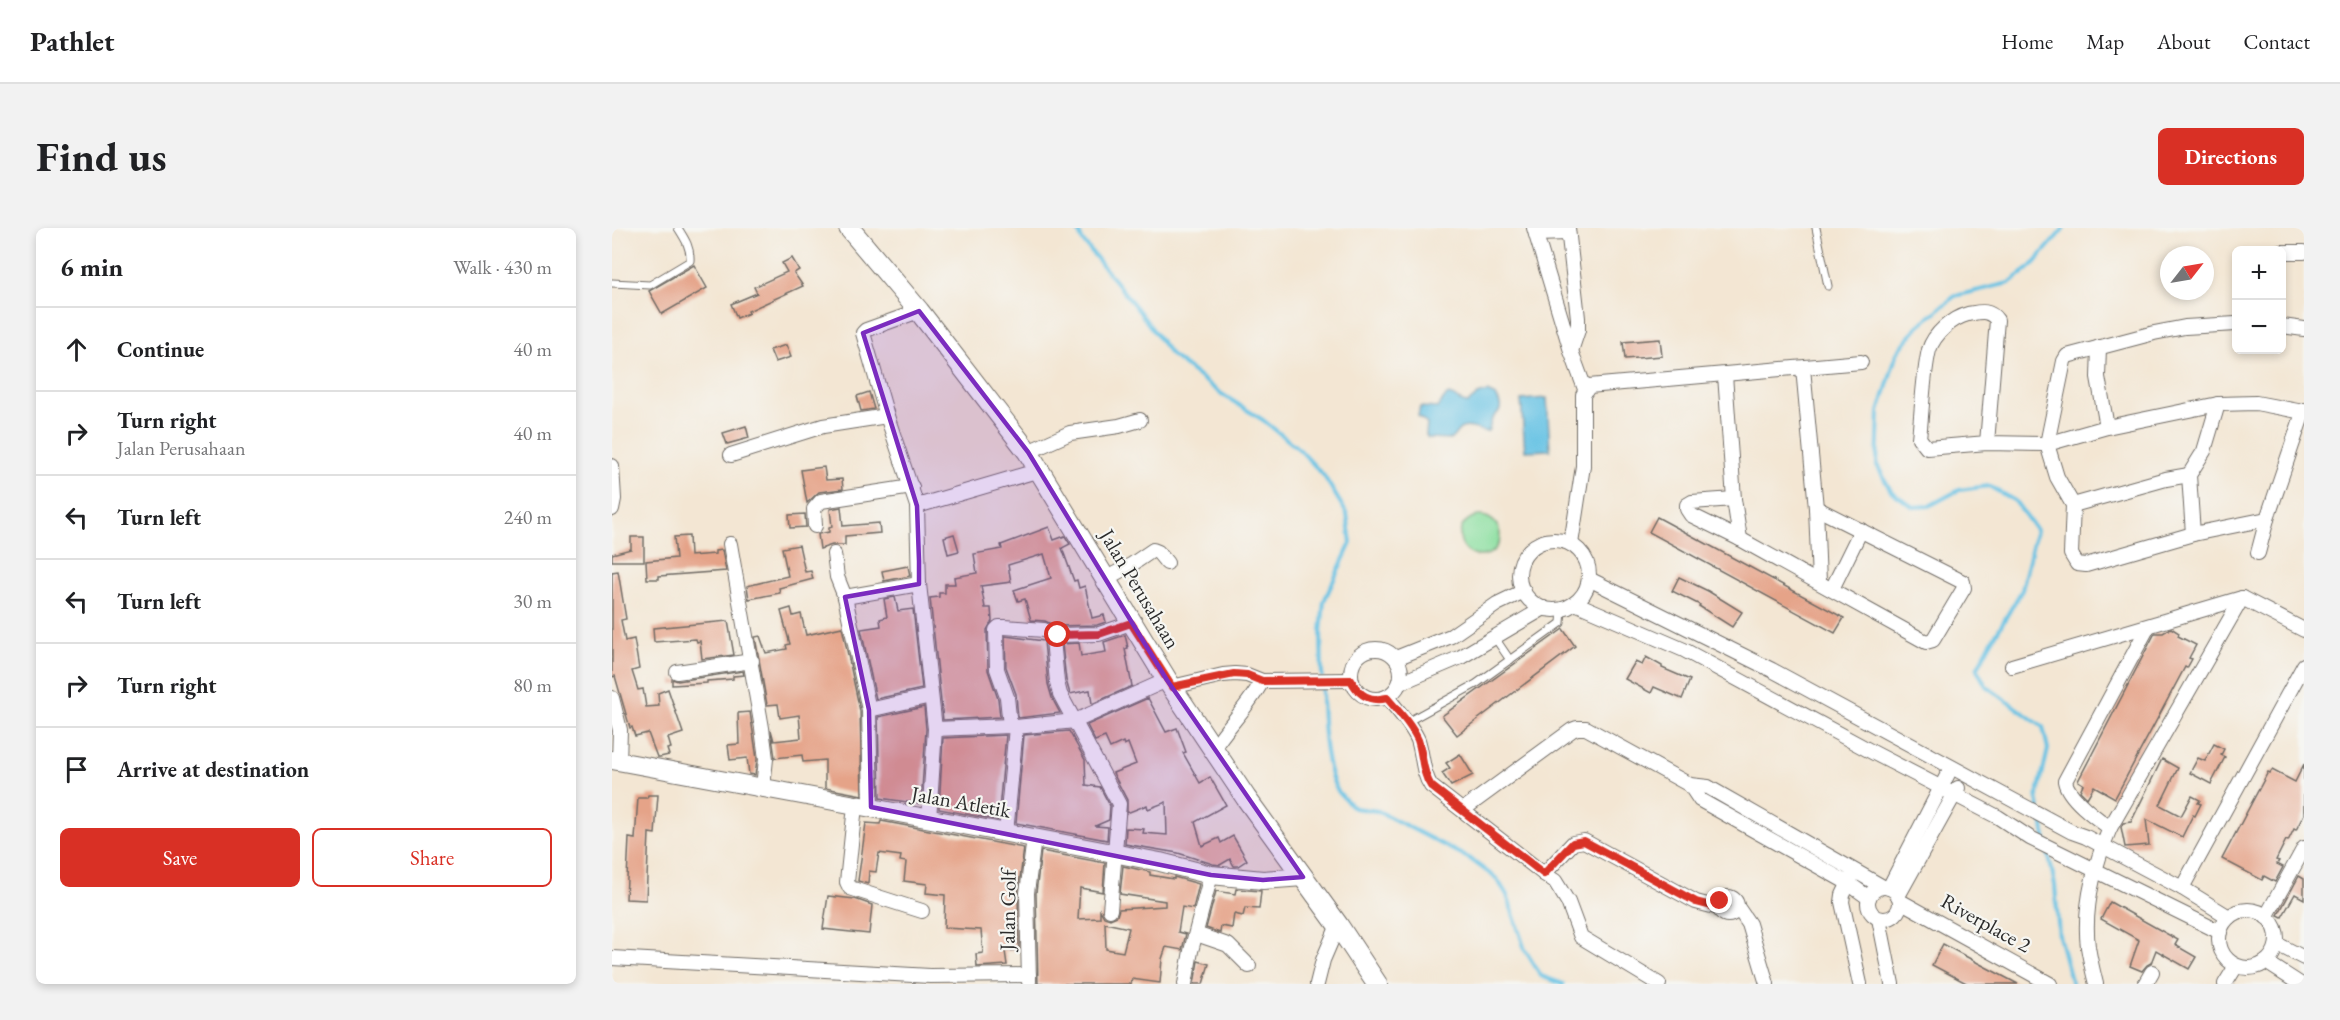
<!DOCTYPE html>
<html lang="en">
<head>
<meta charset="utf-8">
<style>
	:root { --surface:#fff; --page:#f2f2f2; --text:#202124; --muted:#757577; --line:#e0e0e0; --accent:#d93025 }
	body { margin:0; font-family:"EB Garamond",serif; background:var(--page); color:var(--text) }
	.controls { position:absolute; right:18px; top:18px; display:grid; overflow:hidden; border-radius:9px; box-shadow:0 3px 9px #0003 }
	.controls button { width:54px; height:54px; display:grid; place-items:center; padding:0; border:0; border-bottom:2px solid var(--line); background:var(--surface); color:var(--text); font:30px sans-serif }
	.compass { position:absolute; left:1548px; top:18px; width:54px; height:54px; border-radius:50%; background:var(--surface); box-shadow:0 3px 9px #0003; rotate:59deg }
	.stop { position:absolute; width:18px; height:18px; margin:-14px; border:4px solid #d93025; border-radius:50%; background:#fff }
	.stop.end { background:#d93025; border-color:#fff; box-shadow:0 2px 6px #0008 }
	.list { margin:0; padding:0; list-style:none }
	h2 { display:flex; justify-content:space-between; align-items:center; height:78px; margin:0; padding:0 24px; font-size:26px }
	h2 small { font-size:20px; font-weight:400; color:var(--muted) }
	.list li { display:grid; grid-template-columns:39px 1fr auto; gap:18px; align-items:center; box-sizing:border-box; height:84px; padding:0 24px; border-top:2px solid var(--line) }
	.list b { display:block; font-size:22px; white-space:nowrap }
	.list p { margin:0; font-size:20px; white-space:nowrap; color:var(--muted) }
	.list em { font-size:20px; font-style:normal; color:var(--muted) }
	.actions { display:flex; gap:12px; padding:18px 24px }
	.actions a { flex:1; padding:14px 0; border:2px solid var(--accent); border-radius:9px; text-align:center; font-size:21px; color:var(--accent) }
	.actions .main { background:var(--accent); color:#fff }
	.icon { flex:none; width:33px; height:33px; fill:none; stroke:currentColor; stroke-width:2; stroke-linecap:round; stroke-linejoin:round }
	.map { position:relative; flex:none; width:1692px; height:756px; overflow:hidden; border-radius:9px }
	header { display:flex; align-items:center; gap:36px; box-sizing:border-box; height:84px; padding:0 30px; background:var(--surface); border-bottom:2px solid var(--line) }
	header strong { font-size:28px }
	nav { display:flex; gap:33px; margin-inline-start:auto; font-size:21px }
	.intro { display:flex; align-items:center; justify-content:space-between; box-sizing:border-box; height:144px; padding:0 36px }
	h1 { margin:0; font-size:42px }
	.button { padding:15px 27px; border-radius:9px; background:var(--accent); color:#fff; font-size:21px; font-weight:700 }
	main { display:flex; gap:36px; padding:0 36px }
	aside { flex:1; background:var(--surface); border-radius:9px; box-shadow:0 3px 9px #0003 }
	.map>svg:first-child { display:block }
	.green { fill:#8cdfa0; stroke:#5c8566; stroke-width:1.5 }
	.water { fill:#66c2e4; stroke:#487688; stroke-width:1.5 }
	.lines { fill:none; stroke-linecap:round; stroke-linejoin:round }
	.stream { stroke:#66c2e4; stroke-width:4 }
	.building { fill:#e5a388; fill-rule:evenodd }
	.lane-casing { stroke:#716c66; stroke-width:9 }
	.street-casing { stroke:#716c66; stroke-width:16 }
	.secondary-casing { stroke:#716c66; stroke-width:20 }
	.primary-casing { stroke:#716c66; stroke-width:22 }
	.lane { stroke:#fff; stroke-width:7 }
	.street { stroke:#fff; stroke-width:14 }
	.secondary { stroke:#fff; stroke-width:18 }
	.primary { stroke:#fff; stroke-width:20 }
	.route { stroke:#d93025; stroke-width:8 }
	.marked { fill:#7b2cbf; fill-opacity:0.2; stroke:#7b2cbf; stroke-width:4.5; stroke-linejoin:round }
	.labels { text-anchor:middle; stroke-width:4.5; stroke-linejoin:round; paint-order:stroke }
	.street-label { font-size:21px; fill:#2b2b2b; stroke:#f6f6f2 }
</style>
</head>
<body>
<header>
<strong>Pathlet</strong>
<nav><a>Home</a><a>Map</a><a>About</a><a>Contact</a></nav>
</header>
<div class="intro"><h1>Find us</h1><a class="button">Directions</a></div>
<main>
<aside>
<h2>6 min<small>Walk · 430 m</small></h2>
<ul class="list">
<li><svg class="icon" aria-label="ahead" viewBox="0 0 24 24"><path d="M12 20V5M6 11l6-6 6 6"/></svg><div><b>Continue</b></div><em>40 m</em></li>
<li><svg class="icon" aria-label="right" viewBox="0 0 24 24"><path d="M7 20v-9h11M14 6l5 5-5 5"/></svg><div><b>Turn right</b><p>Jalan Perusahaan</p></div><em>40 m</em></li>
<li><svg class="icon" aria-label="left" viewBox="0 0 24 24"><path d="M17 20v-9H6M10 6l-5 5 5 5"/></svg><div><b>Turn left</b></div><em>240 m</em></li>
<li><svg class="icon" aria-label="left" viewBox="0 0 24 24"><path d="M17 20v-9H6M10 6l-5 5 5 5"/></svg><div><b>Turn left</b></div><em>30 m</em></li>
<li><svg class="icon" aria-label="right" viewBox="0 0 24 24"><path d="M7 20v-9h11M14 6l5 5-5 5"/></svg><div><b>Turn right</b></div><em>80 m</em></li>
<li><svg class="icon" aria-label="arrive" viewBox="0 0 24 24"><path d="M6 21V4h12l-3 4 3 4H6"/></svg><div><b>Arrive at destination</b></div></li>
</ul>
<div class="actions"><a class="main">Save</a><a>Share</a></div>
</aside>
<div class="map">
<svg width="1692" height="756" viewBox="0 0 1692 756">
	<rect width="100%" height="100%" fill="#f6f6f2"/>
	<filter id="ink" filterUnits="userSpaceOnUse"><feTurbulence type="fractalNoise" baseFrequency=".0167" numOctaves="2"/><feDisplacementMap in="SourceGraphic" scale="12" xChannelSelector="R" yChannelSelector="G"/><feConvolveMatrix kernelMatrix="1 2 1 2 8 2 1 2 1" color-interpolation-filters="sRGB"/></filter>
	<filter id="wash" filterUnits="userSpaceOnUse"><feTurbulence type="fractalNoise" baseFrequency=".008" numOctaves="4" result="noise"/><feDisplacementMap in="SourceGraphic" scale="24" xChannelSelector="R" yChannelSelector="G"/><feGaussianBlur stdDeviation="1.35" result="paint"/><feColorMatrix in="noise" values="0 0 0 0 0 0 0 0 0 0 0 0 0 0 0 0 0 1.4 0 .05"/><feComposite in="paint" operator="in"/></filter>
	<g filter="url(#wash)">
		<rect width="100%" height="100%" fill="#f3e6d3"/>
		<circle class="green" cx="868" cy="308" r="20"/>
		<g class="water">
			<path d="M875,164L884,168C895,186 882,183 879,194C878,197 878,200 876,203C867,205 860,196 850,200C845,202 843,208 839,211L816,210L814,207L815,196L806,188L808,179L825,180L835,167C844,167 846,175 856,175L866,167Z"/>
			<polygon points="935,170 938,222 913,223 909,172"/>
		</g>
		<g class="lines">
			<g class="stream">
				<polyline points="465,0 470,12 527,83 559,127 608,165 651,192 688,222 712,248 735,286 739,315 712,373 709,404 710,448"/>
				<path d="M710,456C710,483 711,540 726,563C730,569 737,575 742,580L766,583L858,631L885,651L895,667L913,722L929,748L951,756"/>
				<polyline points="1427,581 1425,570 1436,521 1431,499 1374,458 1365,441 1377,418 1410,362 1424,302 1403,273 1377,258 1347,262 1317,278 1301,279 1279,263 1265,237 1267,184 1285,125 1305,99 1343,68 1397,55 1419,39 1452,0"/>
				<polyline points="1430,592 1434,614"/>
				<polyline points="1436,624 1443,657 1447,708 1460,756"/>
			</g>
		</g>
		<g id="blocks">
			<g class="building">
				<polygon points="180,30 187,42 182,45 191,58 136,83 137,85 125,90 119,76 145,65 142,59 175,44 170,35"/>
				<polygon points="82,37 95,60 50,86 37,63"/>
				<polygon points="1048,111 1050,128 1013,131 1011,114"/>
				<polygon points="174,117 179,129 163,134 158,122"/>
				<polygon points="257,164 262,181 249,183 245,168"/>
				<polygon points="134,198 137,210 115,216 111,205"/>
				<polygon points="212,239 214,252 230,251 231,261 207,264 195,275 189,242"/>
				<polygon points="229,279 231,298 267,295 268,305 233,308 233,317 220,317 208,321 206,306 217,304 217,300 220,299 218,281"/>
				<polygon points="193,286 194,299 178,300 177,287"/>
				<polygon points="1045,289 1232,390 1223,405 1037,304"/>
				<polygon points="437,299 442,312 453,308 458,316 450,320 462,353 465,352 467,360 473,358 480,390 492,387 494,394 485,397 443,398 433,393 419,392 413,371 406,373 402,362 439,350 432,326 396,337 399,354 369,358 373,380 379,380 380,393 375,402 376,442 386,471 388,489 331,492 318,370 327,369 327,365 333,365 333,356 343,356 342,349 365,345 362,326 390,321 389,317"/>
				<polygon points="342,306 347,323 336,326 332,309"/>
				<polygon points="77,308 78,328 103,326 103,323 110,322 114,343 47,348 47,351 35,351 34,333 64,330 62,309"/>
				<polygon points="19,309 32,309 32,333 0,333 0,326 19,321"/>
				<polygon points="187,317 193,344 199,343 201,351 167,360 168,365 137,371 135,358 176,348 170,320"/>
				<polygon points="296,338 298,348 272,353 270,343"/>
				<polygon points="6,343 14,391 9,392 13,413 22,411 27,441 20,443 26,462 31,461 34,479 47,478 46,465 56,461 71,505 56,510 59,520 55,521 57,527 48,529 45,529 36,505 23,508 20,499 18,500 3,448 0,449 0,344"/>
				<polygon points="1067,349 1096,363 1130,384 1120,399 1087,378 1088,377 1060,363"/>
				<polygon points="283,369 286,383 301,381 310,461 264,471 249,401 269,398 268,391 275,389 272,371"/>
				<polygon points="179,380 181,388 189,386 194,407 230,399 248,483 250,567 213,560 213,532 191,534 190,527 163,530 159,502 162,513 189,510 187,487 168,490 166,476 155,477 143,409 148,408 154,425 175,421 174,417 178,416 169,383"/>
				<polygon points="116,393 122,427 90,431 88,413 85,414 84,411 42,414 41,400"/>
				<polygon points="1559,400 1567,405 1566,408 1584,417 1577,430 1580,431 1575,440 1573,439 1503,570 1482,558 1475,570 1468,563 1471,556 1466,553 1543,405 1551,405"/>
				<polygon points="951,401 963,418 845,507 830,488"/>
				<polygon points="513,407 516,420 513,421 520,458 480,476 478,462 458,466 454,452 450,416 467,415 469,428 494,424 492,414"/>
				<polygon points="393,408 432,413 436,456 440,470 448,485 406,490 404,466 394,439"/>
				<polygon points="1034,429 1050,438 1050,440 1078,452 1070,471 1042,459 1039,465 1013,451 1023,434 1030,437"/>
				<polygon points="131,443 132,447 121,448 121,451 95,453 95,455 60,457 60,451 66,453"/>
				<polygon points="536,470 554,504 565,500 574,524 571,525 588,555 598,549 614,577 583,594 590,618 607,610 609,615 621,608 635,632 626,638 622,638 618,631 608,637 601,636 566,625 513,616 514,600 532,601 531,605 555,607 554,574 536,581 535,577 515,585 515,572 501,545 524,536 516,515 512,517 511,514 498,520 493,509 483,513 475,497"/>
				<polygon points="312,479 314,501 309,576 268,570 266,489"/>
				<polygon points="138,484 145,531 143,547 137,546 135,530 118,532 116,517 127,516 126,485"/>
				<polygon points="457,503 473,532 474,557 488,559 498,578 497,592 483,598 496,599 495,612 404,595 412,507"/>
				<polygon points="394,507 386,592 327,581 331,510"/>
				<polygon points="1602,516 1612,521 1609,527 1613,529 1599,556 1578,545 1586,530 1593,533"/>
				<polygon points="848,526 861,547 839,558 830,545 838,540 834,535"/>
				<polygon points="1550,531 1566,540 1548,577 1569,588 1580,568 1588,572 1586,575 1589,576 1583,588 1581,587 1570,609 1534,591 1537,617 1513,619 1509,599 1511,595 1519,594"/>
				<polygon points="1692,536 1692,586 1684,602 1682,601 1676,613 1674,612 1664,632 1667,633 1665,636 1671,639 1663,654 1652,648 1650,652 1610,631 1656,544 1658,545 1660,542 1683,554"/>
				<polygon points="36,567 46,567 43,606 37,605 34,672 14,671 17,610 23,611 26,570 35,570"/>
				<polygon points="269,593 412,620 406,665 407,722 393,723 395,737 365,739 364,726 371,725 369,702 332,700 333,667 314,665 315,656 292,653 294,634 288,633 289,628 267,625 264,644 257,643 256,656 246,653 254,595 268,596"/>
				<path d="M429,623L493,635L491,664L468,660L466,691L488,690V682L492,689L498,691L505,688L507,681L553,678V673L508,666L511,638L538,644V647L562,651V649L587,656L581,681L570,679L566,704L574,706L570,722L554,719L550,731L548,755L520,751L519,756H426L424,665ZM493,695L517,700L511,724L494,721Z"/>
				<polygon points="1687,648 1692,651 1692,671 1683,666 1670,689 1666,687"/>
				<polygon points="624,661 649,663 647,681 633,680 631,688 622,686 620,700 609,698 608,705 594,700 604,663 623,666"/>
				<polygon points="216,668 243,671 260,677 257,706 211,701"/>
				<polygon points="1498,674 1566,712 1563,717 1584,729 1577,741 1544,722 1539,735 1535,737 1530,743 1518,738 1527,712 1489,691"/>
				<polygon points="1331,716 1366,735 1406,756 1356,756 1320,737"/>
				<polygon points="586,733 597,736 591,756 582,756"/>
			</g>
		</g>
	</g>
	<g filter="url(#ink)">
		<use href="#blocks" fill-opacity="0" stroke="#716c66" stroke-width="1.5"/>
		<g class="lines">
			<defs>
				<g id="lane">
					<polyline points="1204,0 1216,58"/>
					<path d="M0,55L38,57L78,33C79,20 73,11 66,0"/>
					<polyline points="883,410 898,432"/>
					<polyline points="795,494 864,456 949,395 950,381"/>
				</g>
				<g id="street">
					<polyline points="922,0 959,123 973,161"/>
					<polyline points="956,0 966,90 966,102 959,123"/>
					<polyline points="924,6 956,5"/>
					<polyline points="1670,24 1692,24"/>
					<polyline points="307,83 254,102 251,105 275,188 305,278 307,356 323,501 317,592"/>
					<polyline points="1624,96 1573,99 1542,105 1455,128 1452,133 1435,216 1445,249 1461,277 1459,326 1465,336 1474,337 1581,306 1655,291"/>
					<polyline points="1670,98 1692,101"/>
					<polyline points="1487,119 1486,149 1495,199"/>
					<polyline points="1191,140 1204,280 1207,354"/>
					<polyline points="1113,147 1122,271 1128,311"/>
					<path d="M1375,215L1385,92C1377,81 1368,84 1356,86C1340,90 1322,106 1317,122C1311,147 1310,184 1307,210L1315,220L1375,215L1435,216L1495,199L1606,176L1644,175L1691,184"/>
					<polyline points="416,224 458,205 507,198 528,192"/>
					<polyline points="119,227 211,198 275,188"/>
					<polyline points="0,238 2,271 0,281"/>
					<polyline points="1122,271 1080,274 1075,277 1075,281 1079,287 1128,311 1314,414 1321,412 1352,360 1351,354 1204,280"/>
					<polyline points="1461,277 1554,251 1577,247"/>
					<polyline points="305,278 428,242"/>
					<polyline points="203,298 202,281 209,273 300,259"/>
					<polyline points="1581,306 1577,247 1592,223 1606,176"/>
					<circle cx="942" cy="347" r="35"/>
					<polyline points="118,316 150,500 154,531 151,559"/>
					<polyline points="959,316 971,238 971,167 977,158 1249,134"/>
					<polyline points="1646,325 1655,291 1692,182"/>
					<polyline points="222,326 225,349 233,369 257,482 259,579"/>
					<polyline points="493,351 519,337 541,322 546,324 555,335"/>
					<polyline points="977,351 1160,442 1460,604 1474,609 1570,660 1617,689"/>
					<polyline points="1220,361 1249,302"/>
					<polyline points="233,369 307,356"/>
					<polyline points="963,375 1072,422 1262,525 1386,589 1418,610 1608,704"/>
					<circle cx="764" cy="446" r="25"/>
					<polyline points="784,430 839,408 885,376 912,363"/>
					<polyline points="1400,438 1630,370 1692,402"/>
					<polyline points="65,444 140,433"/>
					<polyline points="788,455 849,429 932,380"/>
					<polyline points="560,459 611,447 623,446 635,447 650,453 739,452"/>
					<path d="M775,469C786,483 799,496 806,512C811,527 810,545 819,558L932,646L961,615L972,613L1084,674L1107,680"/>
					<polyline points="0,470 8,502 7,534"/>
					<polyline points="257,482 319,468"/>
					<polyline points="398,498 395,469 385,441 384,402 387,399 392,399 432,402 442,408"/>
					<polyline points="323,501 398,498 404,499 463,493 555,452"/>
					<path d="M601,521C616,497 637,478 650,453"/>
					<polyline points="1078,557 1088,572 1236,655 1257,670"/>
					<polyline points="243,578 235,654 238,660 310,683"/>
					<polyline points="852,581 960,502 965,500 974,500 1078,557 1096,559 1271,659"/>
					<polyline points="1498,600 1630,370"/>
					<polyline points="394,605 404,499"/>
					<polyline points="932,646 943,653 956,674 969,709 1047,756"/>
					<polyline points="1240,648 1231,667 1230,674 1248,756"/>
					<circle cx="1272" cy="675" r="16"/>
					<polyline points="1277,660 1339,540"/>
					<polyline points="1570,660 1692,437"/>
					<polyline points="1286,668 1346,560"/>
					<circle cx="1116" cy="678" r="9"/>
					<polyline points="1288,673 1438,756"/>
					<polyline points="1126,680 1137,696 1155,756"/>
					<polyline points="498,682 507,576 448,466 445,454 441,411 442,408 446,407 487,406 519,395"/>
					<circle cx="1636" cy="711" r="29"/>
					<polyline points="1654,689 1692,620"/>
					<polyline points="1267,691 1280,756"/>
					<polyline points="584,706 616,717 637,738"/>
					<polyline points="1665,716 1692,730"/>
					<polyline points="0,730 318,748 417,747"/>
					<polyline points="1654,734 1688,756"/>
					<polyline points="417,754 415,665 422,610"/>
					<polyline points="573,756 579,723 599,647"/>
					<polyline points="705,756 711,732 726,697"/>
					<path d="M1484,756C1481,744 1478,731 1476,719C1471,678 1482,638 1498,600C1484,590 1456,570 1453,553L1536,399"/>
					<polyline points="1533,756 1540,744"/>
					<polyline points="1613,756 1624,738"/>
				</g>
				<polyline id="secondary" points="0,532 422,610 548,634 599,647 651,652 691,649"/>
				<polyline id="primary" points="237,0 307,83 416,224 555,452 634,570 726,697 765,756"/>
			</defs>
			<use href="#lane" class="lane-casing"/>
			<use href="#street" class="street-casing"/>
			<use href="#secondary" class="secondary-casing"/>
			<use href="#primary" class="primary-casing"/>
			<use href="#lane" class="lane"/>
			<use href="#street" class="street"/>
			<use href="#secondary" class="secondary"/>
			<use href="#primary" class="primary"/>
		</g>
	</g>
	<g class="lines" filter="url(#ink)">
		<path class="route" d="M446,407L487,406L519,395L560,459L622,446L635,447L650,453L739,452C747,468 758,474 775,470C786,483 799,496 806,512C811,527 810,545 819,558L932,646L961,615L972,613L1084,674L1107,680L1108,673"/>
	</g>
	<path class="marked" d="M307,83L416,224L555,452L691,649L651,652L599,647L259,579L257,482L233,369L307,356V333L305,278L251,105Z"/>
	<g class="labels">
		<g class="street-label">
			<text transform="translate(528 361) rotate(59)" y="7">Jalan Perusahaan</text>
			<text transform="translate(349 574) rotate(10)" y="7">Jalan Atletik</text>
			<text transform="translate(396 682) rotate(-89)" y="7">Jalan Golf</text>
			<text transform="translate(1374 695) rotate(29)" y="7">Riverplace 2</text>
		</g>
	</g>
</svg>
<div class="controls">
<button>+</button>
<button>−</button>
</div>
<svg class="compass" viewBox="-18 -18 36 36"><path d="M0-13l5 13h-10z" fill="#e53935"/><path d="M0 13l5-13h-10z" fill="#757577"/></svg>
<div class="stop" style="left:446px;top:407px"></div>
<div class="stop end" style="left:1108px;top:673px"></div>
</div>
</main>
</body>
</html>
